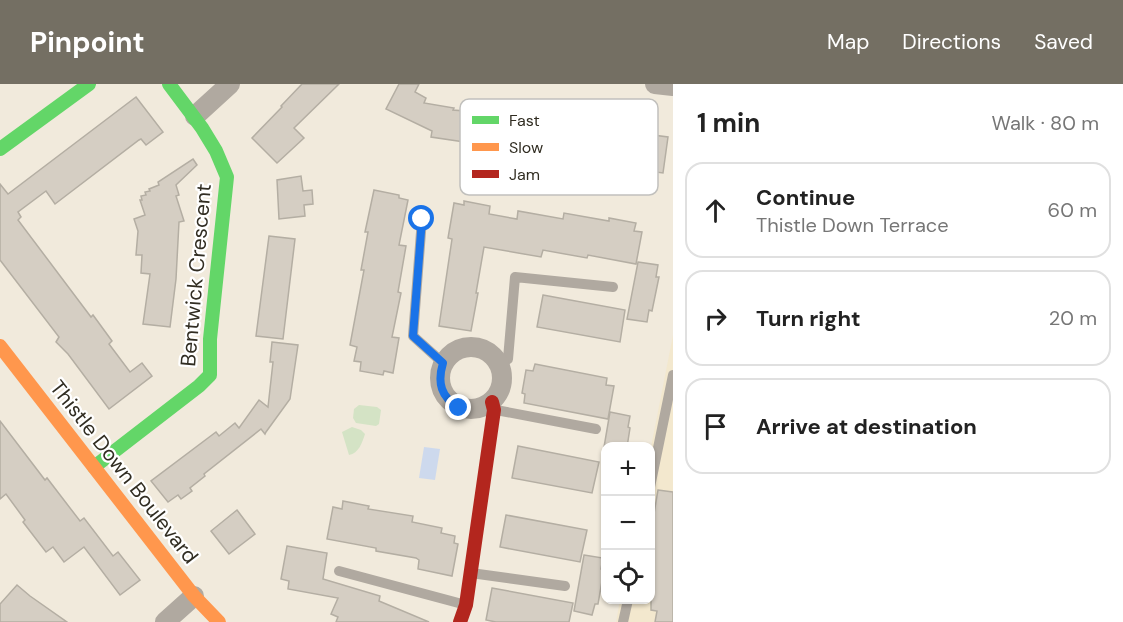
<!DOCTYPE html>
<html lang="en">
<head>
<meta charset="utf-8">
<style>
	:root { --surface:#fff; --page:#f2f2f2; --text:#222; --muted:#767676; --line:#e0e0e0; --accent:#746f63 }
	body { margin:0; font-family:"DM Sans",sans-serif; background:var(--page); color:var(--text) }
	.controls { position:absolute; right:18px; bottom:18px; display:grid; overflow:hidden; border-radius:12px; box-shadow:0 2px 4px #0004 }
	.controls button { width:54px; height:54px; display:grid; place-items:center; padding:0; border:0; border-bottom:2px solid var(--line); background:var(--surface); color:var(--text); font:30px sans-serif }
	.stop { position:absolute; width:18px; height:18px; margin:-14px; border:4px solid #1a73e8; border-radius:50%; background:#fff }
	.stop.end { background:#1a73e8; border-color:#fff; box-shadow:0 2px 6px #0008 }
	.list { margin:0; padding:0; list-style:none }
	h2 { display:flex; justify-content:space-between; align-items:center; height:78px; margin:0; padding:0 24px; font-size:26px }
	h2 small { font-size:20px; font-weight:400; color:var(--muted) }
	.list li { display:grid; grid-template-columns:39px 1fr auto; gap:18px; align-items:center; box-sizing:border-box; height:96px; margin:0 12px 12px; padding:0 12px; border:2px solid var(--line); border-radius:18px }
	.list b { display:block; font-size:22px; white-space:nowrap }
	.list p { margin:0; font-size:20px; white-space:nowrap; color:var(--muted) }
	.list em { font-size:20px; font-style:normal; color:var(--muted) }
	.icon { flex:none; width:33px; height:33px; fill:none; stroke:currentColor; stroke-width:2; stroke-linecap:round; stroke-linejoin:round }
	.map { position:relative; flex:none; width:673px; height:538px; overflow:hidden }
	header { display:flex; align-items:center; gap:36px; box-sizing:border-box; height:84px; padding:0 30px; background:var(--accent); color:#fff }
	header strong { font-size:28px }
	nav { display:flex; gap:33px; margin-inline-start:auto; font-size:21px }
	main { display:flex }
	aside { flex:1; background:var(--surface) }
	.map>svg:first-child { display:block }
	.built { fill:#f3e8ce }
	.green { fill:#d4e3c5 }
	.water { fill:#cdd9ed }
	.building { fill:#d5cec3; stroke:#b4aea3; stroke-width:1.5 }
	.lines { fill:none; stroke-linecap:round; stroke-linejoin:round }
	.lane { stroke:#b0a9a0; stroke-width:10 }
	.street { stroke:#b0a9a0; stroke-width:20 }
	.fast { stroke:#63d668; stroke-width:14 }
	.slow { stroke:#ff974d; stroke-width:14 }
	.jam { stroke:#b3261e; stroke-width:14 }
	.route { stroke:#1a73e8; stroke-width:8 }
	.labels { text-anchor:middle; stroke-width:4.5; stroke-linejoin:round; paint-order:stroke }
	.street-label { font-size:21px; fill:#312d22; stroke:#fff }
	.key { fill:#fff; stroke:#c1c0bd; stroke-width:1.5 }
	.key-label { font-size:16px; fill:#312d22 }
</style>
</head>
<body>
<header>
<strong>Pinpoint</strong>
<nav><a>Map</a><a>Directions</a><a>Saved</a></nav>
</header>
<main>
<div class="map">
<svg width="673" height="538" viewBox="0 0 673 538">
	<rect width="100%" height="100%" fill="#f1eadc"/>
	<polygon class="built" points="673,251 673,538 616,538 620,516 650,516 651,363"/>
	<g class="green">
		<polygon points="359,321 377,323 381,326 379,340 376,342 356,339 353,334 354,325"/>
		<path d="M352,343L361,346L365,350C362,359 359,369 349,371L342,348Z"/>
	</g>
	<polygon class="water" points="424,363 440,365 435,396 419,394"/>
	<g class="building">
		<polygon points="302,0 339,0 294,44 304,54 277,79 252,54 282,23 281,22"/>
		<polygon points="399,0 419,0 415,8 426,14 424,19 454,24 453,26 516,31 516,28 552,32 552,38 668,53 663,89 565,76 566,65 554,63 554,59 510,53 510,57 492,55 491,62 431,53 432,47 386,25"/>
		<polygon points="136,13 163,48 146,61 141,55 139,56 55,120 46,107 18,128 21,133 18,136 91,233 93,231 112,257 109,260 130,288 142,279 152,292 109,325 68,270 56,258 59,253 0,176 0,100 8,110"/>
		<polygon points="193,75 197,81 176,101 179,111 176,112 184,137 179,138 176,195 170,243 143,240 150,190 141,189 142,171 136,171 138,147 134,135 145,131 140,116 142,116 141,112 146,111 145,108 150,107 149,105 159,101 158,98"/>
		<polygon points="301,92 303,107 312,106 313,120 304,121 305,132 279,135 277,96"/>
		<polygon points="374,106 399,111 399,114 408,116 399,161 406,162 398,208 401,209 392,253 399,254 393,289 384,287 383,291 360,287 361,278 354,277 357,263 350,261 364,186 361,186 368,148 365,148"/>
		<polygon points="464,117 490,122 489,130 517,135 518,127 563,135 564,129 609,137 609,134 636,139 634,147 642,148 636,180 588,171 587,174 543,166 541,173 484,163 476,209 478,209 471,247 439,242 452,155 448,154 454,119 464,121"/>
		<polygon points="269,152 295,155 283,255 256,252"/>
		<polygon points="638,178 658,181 656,193 659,193 652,227 649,226 647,238 627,235"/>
		<polygon points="543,211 625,226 620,258 537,243"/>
		<polygon points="272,258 298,261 290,315 266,348 265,350 261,345 204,390 205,392 190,404 192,407 181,415 178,411 168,418 151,397 216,348 219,352 235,339 239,344 259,316 268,323 273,278 270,278"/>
		<polygon points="535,280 607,294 606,301 614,302 608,335 524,319 525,310 522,309 526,286 533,287"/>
		<polygon points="610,328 630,332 628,343 630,344 627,363 604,363"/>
		<polygon points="0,337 45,396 47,394 80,437 84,434 113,472 118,468 140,496 120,511 84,463 64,478 53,463 46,468 23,438 25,436 6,410 0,415"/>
		<polygon points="518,362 599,378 592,409 512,394"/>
		<polygon points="658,406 673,408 673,538 655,538 657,527 651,526 651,447"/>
		<polygon points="343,417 369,422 368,425 413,432 412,438 442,444 441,449 455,452 454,459 458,460 452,492 418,485 419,476 416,474 376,467 376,464 327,455 333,423 342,425"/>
		<polygon points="237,426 255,450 229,470 211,447"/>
		<polygon points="506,431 587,446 580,478 500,463"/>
		<polygon points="287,462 327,469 323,495 380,512 379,517 429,538 336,538 338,533 331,530 338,514 288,505 289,497 281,495"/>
		<polygon points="584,471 603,474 601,485 604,486 598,520 595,520 592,531 574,527"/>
		<polygon points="17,501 30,512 67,538 0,538 0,520"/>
		<polygon points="492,504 573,519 569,538 496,538 486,536"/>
	</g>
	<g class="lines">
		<g class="lane">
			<polyline points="422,135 413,252 443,279"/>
			<polyline points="499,281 508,275 515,193 613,203"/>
			<polyline points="496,326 596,345"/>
			<polyline points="650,403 673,291"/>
			<polyline points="339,487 466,521"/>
			<polyline points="471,489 565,502"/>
			<polyline points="623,538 628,516"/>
		</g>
		<g class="street">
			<polyline points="655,0 673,2"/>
			<polyline points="195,32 230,0"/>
			<circle cx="471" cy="294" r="31"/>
			<polyline points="165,538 194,512"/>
		</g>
		<g class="fast">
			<polyline points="0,65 89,0"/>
			<polyline points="94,383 199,302 210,291 210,255 227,93 216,67 202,44 169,0"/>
		</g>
		<polyline class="slow" points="0,262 194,512 219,538"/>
		<polyline class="jam" points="460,538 466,521 494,326 492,318"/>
	</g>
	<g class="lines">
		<path class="route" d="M422,135L413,252L443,279C437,299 441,313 459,324"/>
	</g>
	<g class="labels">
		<g class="street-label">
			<text transform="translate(196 191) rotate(-85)" y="7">Bentwick Crescent</text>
			<text transform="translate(124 388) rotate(52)" y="7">Thistle Down Boulevard</text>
		</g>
	</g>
	<rect x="460" y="15" width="198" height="96" rx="9" class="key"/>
	<rect x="472" y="32" width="27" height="8" fill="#63d668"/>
	<rect x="472" y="59" width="27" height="8" fill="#ff974d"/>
	<rect x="472" y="86" width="27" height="8" fill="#b3261e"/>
	<g class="key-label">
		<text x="509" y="42">Fast</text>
		<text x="509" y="69">Slow</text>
		<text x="509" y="96">Jam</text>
	</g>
</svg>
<div class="controls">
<button>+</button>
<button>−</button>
<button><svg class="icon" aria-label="locate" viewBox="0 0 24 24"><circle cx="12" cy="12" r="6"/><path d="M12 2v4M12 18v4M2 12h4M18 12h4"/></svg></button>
</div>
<div class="stop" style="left:422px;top:135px"></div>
<div class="stop end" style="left:459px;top:324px"></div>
</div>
<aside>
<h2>1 min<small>Walk · 80 m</small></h2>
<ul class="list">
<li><svg class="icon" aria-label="ahead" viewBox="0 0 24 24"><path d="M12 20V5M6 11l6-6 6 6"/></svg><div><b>Continue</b><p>Thistle Down Terrace</p></div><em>60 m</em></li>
<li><svg class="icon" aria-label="right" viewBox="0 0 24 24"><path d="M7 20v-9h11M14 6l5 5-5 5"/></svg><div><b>Turn right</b></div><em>20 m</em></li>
<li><svg class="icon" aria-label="arrive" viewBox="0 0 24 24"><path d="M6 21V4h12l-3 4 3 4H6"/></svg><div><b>Arrive at destination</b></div></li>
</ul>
</aside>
</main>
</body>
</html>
